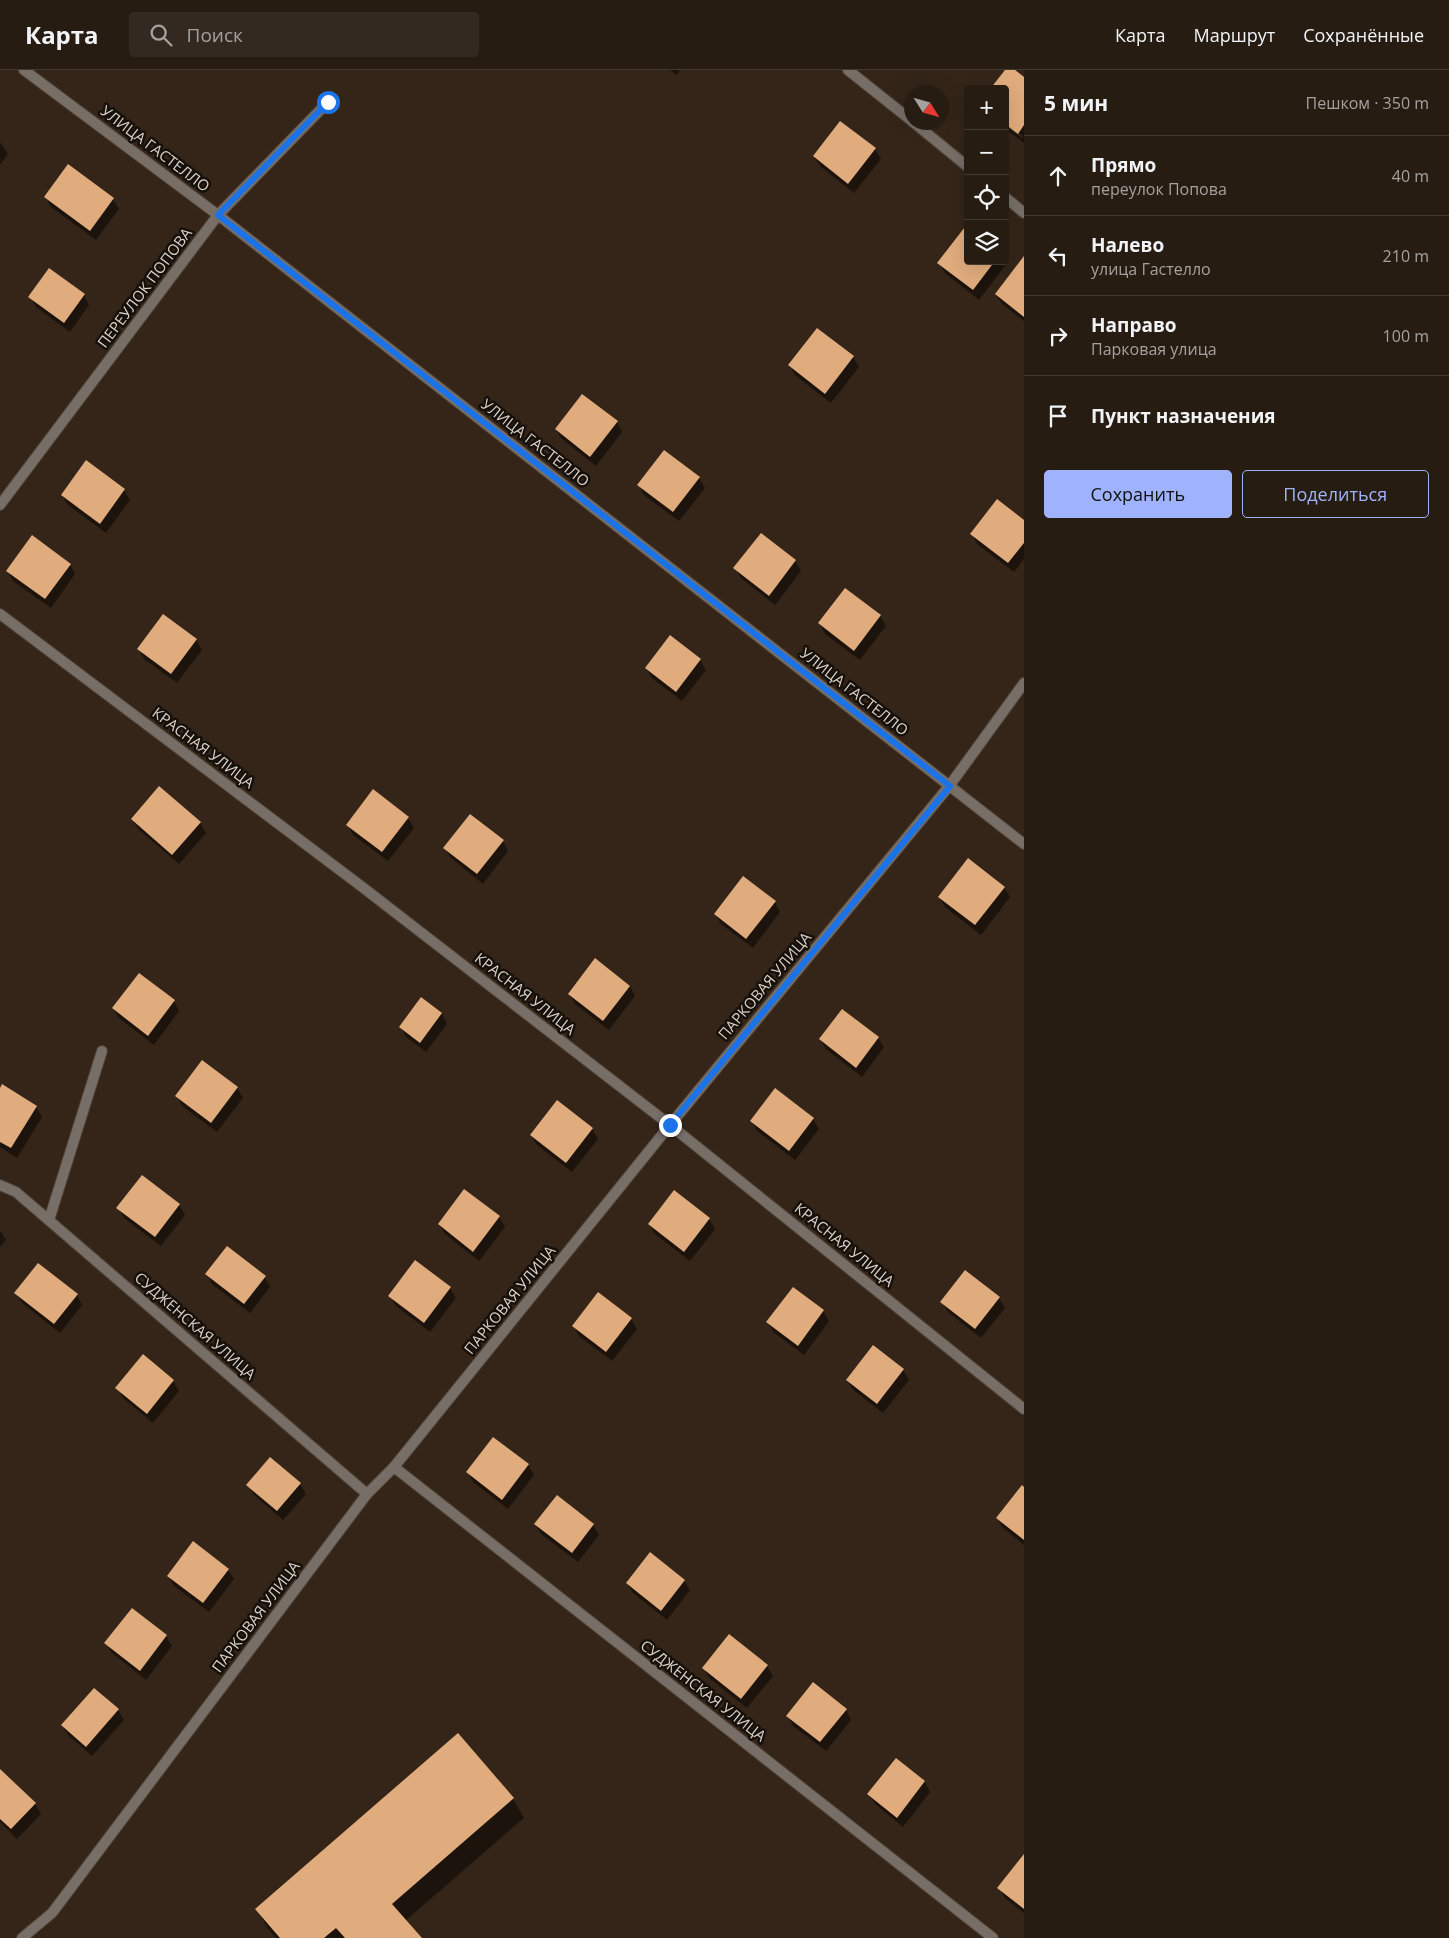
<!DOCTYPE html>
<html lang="ru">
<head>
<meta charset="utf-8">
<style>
	:root { --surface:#271c12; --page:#332920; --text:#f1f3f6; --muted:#a4a19f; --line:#433a32; --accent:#9fb3fd }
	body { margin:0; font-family:"Open Sans",sans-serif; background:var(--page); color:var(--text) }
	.controls { position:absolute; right:15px; top:15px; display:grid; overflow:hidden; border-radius:5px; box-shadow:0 5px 20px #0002 }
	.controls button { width:45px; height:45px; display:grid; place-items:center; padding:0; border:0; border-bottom:1px solid var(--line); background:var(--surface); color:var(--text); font:25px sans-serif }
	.compass { position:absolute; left:904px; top:15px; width:45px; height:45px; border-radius:50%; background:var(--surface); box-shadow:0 5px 20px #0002; rotate:127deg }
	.stop { position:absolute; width:15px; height:15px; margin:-11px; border:4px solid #1a73e8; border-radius:50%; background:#fff }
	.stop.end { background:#1a73e8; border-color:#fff; box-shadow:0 1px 5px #0008 }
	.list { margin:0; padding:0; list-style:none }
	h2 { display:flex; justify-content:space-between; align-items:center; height:65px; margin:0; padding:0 20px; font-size:21px }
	h2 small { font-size:16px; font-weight:400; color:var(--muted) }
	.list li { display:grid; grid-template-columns:32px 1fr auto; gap:15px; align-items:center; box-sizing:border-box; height:80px; padding:0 20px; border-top:1px solid var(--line) }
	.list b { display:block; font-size:19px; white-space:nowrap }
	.list p { margin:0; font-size:16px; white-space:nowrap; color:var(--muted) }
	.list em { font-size:16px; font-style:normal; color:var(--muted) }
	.actions { display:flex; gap:10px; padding:15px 20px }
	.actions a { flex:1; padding:11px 0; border:1px solid var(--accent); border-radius:5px; text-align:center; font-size:18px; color:var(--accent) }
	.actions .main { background:var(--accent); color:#111 }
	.icon { flex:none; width:28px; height:28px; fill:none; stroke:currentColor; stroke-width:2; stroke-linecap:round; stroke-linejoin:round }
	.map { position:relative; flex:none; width:1024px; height:1868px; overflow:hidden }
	header { display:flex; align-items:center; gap:30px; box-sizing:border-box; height:70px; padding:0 25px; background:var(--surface); border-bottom:1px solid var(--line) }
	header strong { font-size:24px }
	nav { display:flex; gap:28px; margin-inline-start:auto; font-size:18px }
	.search { width:350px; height:45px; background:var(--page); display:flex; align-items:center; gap:12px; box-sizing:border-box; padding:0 18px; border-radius:5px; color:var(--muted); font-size:19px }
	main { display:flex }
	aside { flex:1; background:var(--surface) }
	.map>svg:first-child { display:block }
	.shadow { fill:#0007 }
	.building { fill:#e1ac7d }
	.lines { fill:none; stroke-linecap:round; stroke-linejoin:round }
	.service-casing { stroke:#4f4134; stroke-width:12 }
	.minor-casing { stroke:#4f4134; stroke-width:12 }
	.tertiary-casing { stroke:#4f4134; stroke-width:12 }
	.service { stroke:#766e67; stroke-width:10 }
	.minor { stroke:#766e67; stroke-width:10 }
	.tertiary { stroke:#766e67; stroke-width:10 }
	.route { stroke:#1a73e8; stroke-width:6 }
	.labels { text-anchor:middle; stroke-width:5; stroke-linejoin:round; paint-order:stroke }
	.street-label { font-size:15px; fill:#dcd2ca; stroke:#16100a }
</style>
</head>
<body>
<header>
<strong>Карта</strong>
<div class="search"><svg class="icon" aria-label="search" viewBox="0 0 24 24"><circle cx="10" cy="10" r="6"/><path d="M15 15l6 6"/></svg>Поиск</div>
<nav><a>Карта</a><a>Маршрут</a><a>Сохранённые</a></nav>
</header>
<main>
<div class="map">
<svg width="1024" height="1868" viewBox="0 0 1024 1868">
	<rect width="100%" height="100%" fill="#342518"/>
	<g class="shadow">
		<polygon points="670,0 680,0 676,5"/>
		<polygon points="1006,0 1013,0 1024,8 1024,73 1005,59 1005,56 1022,68 1023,66 1005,52"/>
		<polygon points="0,72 8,84 0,95"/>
		<polygon points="875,79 881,89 854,123 820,96 814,87"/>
		<polygon points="45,127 113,129 119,139 96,170 51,137"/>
		<polygon points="1005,188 1008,192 979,230 945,203 939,193 1005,191"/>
		<polygon points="1024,188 1024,251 1002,234 996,225"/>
		<polygon points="84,225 89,235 70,262 36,237 30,227"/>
		<polygon points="817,259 853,287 859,297 831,333 795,305 789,295"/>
		<polygon points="617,352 622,362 596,396 562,369 556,360"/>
		<polygon points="699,408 705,418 679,451 644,425 639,415"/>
		<polygon points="124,420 130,430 106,463 68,435 62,425"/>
		<polygon points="1024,452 1024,489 1014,502 977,474 972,464"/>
		<polygon points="761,465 795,491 801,501 775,535 741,508 735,498"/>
		<polygon points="70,495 75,504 51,538 13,511 8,501"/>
		<polygon points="846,520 880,546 886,556 860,590 825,564 820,554"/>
		<polygon points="196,570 202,580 177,613 144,589 138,579"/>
		<polygon points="700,590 706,600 682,631 652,608 646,598"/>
		<polygon points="408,748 414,758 388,791 353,765 348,755"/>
		<polygon points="132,749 200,753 206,763 179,794 138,759"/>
		<polygon points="503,771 508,781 483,814 451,788 445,779"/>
		<polygon points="1004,817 1010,827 981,865 945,837 939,827"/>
		<polygon points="775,832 780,842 753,878 721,854 715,844"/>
		<polygon points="630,916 635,926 609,960 575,934 569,924"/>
		<polygon points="422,929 442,944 447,954 426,982 406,967 401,957"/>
		<polygon points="174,931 179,941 154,975 119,948 113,939"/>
		<polygon points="878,968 884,977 862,1007 826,979 820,969"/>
		<polygon points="237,1018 243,1028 217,1062 182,1036 177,1026"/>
		<polygon points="0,1020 36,1037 42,1047 17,1088 0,1077"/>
		<polygon points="776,1020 813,1049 819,1059 795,1090 757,1061 752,1051"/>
		<polygon points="557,1032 592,1059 598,1069 572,1102 537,1075 531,1066"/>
		<polygon points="179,1135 185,1145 161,1176 124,1148 118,1138"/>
		<polygon points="499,1147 505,1157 479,1191 445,1164 439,1154"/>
		<polygon points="709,1149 715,1159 690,1191 655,1164 649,1154"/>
		<polygon points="0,1160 6,1170 0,1177"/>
		<polygon points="415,1192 450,1218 456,1228 430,1262 396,1236 390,1226"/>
		<polygon points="207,1204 265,1207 270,1217 250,1243 212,1214"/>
		<polygon points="794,1218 823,1241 829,1251 804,1285 773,1262 768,1252"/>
		<polygon points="16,1223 77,1225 82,1235 60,1263 22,1233"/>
		<polygon points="599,1224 631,1249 637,1259 612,1291 579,1266 574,1256"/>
		<polygon points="999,1228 1005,1238 981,1268 948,1242 942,1232"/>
		<polygon points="143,1286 173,1311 179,1321 153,1353 123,1328 117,1318"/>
		<polygon points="903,1300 909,1310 883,1343 853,1320 847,1310"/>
		<polygon points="271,1389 300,1414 306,1424 283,1450 254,1425 248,1415"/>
		<polygon points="528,1395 534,1405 508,1439 473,1412 468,1402"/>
		<polygon points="1024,1419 1024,1475 1003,1458 997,1448"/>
		<polygon points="558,1426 593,1455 599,1465 578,1492 541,1464 535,1454"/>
		<polygon points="228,1500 234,1509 209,1542 174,1516 168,1506"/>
		<polygon points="684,1510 690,1520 667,1550 633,1523 627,1513"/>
		<polygon points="166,1566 172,1576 146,1610 112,1583 106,1573"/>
		<polygon points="767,1596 773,1606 747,1638 709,1608 704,1598"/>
		<polygon points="94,1619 118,1640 124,1650 92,1686 68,1665 62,1655"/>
		<polygon points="846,1640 851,1650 826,1681 793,1656 788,1646"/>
		<polygon points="896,1690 925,1712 930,1722 903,1757 875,1734 869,1725"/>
		<polygon points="0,1701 35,1734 41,1744 17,1769 0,1752"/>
		<polygon points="513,1729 524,1748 405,1851 420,1868 276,1868 268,1859 257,1840"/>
		<polygon points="1024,1786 1024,1843 1005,1828 999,1818"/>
	</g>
	<g class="building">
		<polygon points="1005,0 1015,0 1024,7 1024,55 1018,64 1005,54 1005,19 990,19"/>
		<polygon points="840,51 876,78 848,114 813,86"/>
		<polygon points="68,94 114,128 90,161 44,127"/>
		<polygon points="968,153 968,191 995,191 973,220 937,193"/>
		<polygon points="1024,186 1024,247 995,224"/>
		<polygon points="49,198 85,224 64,253 28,227"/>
		<polygon points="817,258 854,286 825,324 788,295"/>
		<polygon points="582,324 618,351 590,387 555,359"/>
		<polygon points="664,380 700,407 673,442 637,415"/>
		<polygon points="86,390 125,419 100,454 61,425"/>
		<polygon points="997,429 1024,450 1024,473 1008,493 970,464"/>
		<polygon points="761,463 796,490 769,526 733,498"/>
		<polygon points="32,465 71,494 45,529 6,501"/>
		<polygon points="845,518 881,545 854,581 818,553"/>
		<polygon points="163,544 197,569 171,604 137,579"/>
		<polygon points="670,565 701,589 676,622 645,598"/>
		<polygon points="159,716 201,752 172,785 131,749"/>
		<polygon points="373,719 409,747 382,782 346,755"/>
		<polygon points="470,744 504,770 477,804 443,778"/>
		<polygon points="968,788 1005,817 975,855 938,827"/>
		<polygon points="743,806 776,831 746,869 714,844"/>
		<polygon points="595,888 630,916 603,951 568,924"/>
		<polygon points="139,903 175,930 148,966 112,938"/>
		<polygon points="421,927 442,943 420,973 399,957"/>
		<polygon points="842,939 879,967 856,998 819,969"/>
		<polygon points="202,990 238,1017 211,1053 175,1026"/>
		<polygon points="2,1014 37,1036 11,1078 0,1072 0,1018"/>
		<polygon points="775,1018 814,1048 789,1081 750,1051"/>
		<polygon points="557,1030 593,1058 566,1093 530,1065"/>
		<polygon points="142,1105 180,1134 155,1167 116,1138"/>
		<polygon points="464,1119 500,1146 473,1182 438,1154"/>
		<polygon points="674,1120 710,1148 684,1182 648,1154"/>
		<polygon points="227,1176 266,1206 244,1234 205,1204"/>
		<polygon points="415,1190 451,1217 424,1253 388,1226"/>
		<polygon points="38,1193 78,1224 54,1254 14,1223"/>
		<polygon points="965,1200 1000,1227 975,1259 940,1232"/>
		<polygon points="793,1217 824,1240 798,1276 766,1252"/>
		<polygon points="598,1222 632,1248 606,1282 572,1256"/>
		<polygon points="873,1275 904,1299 877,1334 846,1310"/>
		<polygon points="143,1284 174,1310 147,1344 115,1318"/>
		<polygon points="493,1367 529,1394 502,1430 466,1402"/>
		<polygon points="270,1387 301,1413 277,1441 246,1415"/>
		<polygon points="1022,1415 1024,1417 1024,1470 996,1448"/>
		<polygon points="557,1425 594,1454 572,1483 534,1454"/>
		<polygon points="193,1471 229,1499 203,1533 167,1506"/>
		<polygon points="650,1482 685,1510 661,1541 626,1513"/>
		<polygon points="132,1538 167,1565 140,1601 104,1573"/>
		<polygon points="729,1564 768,1595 741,1629 702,1598"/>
		<polygon points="813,1612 847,1639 820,1672 786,1646"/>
		<polygon points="94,1618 119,1639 86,1677 61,1655"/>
		<polygon points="458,1663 514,1728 392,1834 422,1868 345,1868 336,1858 324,1868 280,1868 255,1839"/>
		<polygon points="896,1688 925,1711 897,1748 867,1724"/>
		<polygon points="0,1699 36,1733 11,1759 0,1749"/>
		<polygon points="1024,1784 1024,1839 997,1818"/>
	</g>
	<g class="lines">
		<defs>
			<polyline id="service" points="49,1150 102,981"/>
			<g id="minor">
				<polyline points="24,0 218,145 1024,774"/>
				<polyline points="848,0 912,51"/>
				<polyline points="913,52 968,97"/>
				<polyline points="1005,127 1024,143"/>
				<polyline points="0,435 218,145 328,32"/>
				<polyline points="0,544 361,816 670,1055 1024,1339"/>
				<polyline points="0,1115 16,1122 367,1424"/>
				<polyline points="394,1397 993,1868"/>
			</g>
			<polyline id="tertiary" points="22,1868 52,1843 367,1424 394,1397 670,1055 950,715 1024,613"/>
		</defs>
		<use href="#service" class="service-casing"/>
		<use href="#minor" class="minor-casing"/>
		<use href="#tertiary" class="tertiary-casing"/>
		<use href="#service" class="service"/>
		<use href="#minor" class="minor"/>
		<use href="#tertiary" class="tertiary"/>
	</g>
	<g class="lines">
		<polyline class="route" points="328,32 218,145 950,716 670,1055"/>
	</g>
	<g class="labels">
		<g class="street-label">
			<text transform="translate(155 79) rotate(37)" y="5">УЛИЦА ГАСТЕЛЛО</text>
			<text transform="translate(145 218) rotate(-53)" y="5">ПЕРЕУЛОК ПОПОВА</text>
			<text transform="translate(535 373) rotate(38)" y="5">УЛИЦА ГАСТЕЛЛО</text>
			<text transform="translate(854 622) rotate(38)" y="5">УЛИЦА ГАСТЕЛЛО</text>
			<text transform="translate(203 678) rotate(37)" y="5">КРАСНАЯ УЛИЦА</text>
			<text transform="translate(765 916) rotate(-50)" y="5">ПАРКОВАЯ УЛИЦА</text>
			<text transform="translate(525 924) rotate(38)" y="5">КРАСНАЯ УЛИЦА</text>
			<text transform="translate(844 1175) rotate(39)" y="5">КРАСНАЯ УЛИЦА</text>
			<text transform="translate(510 1230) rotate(-51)" y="5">ПАРКОВАЯ УЛИЦА</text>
			<text transform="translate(195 1256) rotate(41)" y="5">СУДЖЕНСКАЯ УЛИЦА</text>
			<text transform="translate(256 1547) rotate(-53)" y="5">ПАРКОВАЯ УЛИЦА</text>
			<text transform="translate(703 1621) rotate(38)" y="5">СУДЖЕНСКАЯ УЛИЦА</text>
		</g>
	</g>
</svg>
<div class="controls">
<button>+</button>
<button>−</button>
<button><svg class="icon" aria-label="locate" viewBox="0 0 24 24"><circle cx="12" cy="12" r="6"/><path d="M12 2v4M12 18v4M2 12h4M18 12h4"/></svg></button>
<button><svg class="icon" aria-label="layers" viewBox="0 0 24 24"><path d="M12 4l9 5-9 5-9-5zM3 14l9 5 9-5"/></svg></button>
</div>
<svg class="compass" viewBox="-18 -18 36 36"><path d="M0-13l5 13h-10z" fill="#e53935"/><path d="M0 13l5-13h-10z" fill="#a4a19f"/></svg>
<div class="stop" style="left:328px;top:32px"></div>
<div class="stop end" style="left:670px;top:1055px"></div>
</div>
<aside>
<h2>5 мин<small>Пешком · 350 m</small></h2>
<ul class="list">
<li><svg class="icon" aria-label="ahead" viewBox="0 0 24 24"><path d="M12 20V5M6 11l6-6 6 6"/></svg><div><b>Прямо</b><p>переулок Попова</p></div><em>40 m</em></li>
<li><svg class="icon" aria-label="left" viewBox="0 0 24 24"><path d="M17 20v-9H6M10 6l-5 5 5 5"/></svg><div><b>Налево</b><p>улица Гастелло</p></div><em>210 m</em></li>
<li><svg class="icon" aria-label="right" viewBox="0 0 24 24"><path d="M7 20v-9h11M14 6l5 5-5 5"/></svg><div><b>Направо</b><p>Парковая улица</p></div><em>100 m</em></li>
<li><svg class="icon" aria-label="arrive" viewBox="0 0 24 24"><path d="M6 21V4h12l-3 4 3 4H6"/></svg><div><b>Пункт назначения</b></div></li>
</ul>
<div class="actions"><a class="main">Сохранить</a><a>Поделиться</a></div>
</aside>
</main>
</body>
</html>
